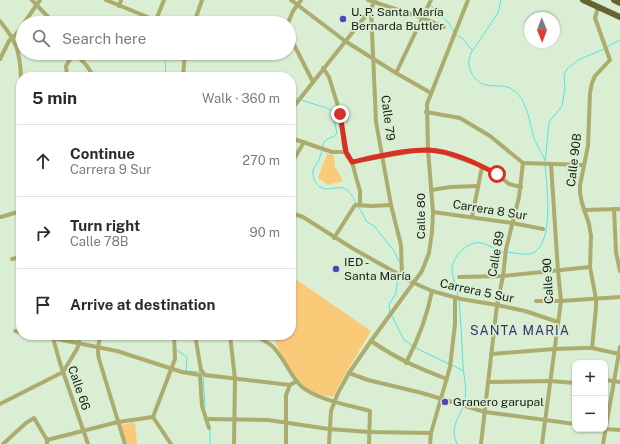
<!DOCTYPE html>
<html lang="en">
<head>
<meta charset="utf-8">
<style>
	:root { --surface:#fff; --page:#f2f2f3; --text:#2b2b33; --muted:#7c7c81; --line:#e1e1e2 }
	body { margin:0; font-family:"Public Sans",sans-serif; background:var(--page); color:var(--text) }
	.controls { position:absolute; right:12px; bottom:12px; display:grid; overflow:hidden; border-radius:8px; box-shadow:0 1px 3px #0004 }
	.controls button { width:36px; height:36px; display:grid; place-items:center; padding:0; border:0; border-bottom:1px solid var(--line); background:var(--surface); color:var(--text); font:20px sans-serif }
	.compass { position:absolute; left:524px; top:12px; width:36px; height:36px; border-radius:50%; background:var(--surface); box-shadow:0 1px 3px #0004; rotate:179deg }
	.stop { position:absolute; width:12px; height:12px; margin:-9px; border:3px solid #d93025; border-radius:50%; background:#fff }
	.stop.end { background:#d93025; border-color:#fff; box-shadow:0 1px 4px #0008 }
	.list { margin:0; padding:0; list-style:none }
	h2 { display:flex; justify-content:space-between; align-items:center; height:52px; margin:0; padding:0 16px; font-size:17px }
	h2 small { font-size:13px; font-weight:400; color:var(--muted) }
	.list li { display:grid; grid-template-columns:26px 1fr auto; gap:12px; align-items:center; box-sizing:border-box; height:72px; padding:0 16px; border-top:1px solid var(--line) }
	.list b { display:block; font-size:15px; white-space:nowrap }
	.list p { margin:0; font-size:13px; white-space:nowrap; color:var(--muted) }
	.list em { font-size:13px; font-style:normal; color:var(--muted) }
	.icon { flex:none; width:22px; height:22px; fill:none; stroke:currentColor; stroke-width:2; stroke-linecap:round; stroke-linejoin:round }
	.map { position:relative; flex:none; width:620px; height:444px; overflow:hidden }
	.search { position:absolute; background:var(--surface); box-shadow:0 1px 3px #0004; left:16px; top:16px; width:280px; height:44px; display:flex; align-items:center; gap:10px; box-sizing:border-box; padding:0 14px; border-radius:22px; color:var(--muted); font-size:15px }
	.panel { position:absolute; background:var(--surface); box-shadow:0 1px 3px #0004; left:16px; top:72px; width:280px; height:268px; border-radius:16px }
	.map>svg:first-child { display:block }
	.green { fill:#faca79 }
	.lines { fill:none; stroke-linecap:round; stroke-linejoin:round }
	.stream { stroke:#51e5e5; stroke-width:1 }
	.minor { stroke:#acac6f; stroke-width:4 }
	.highway { stroke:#656430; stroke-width:6 }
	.route { stroke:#d93025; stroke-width:5 }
	.poi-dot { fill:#5344bc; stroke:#d9eed2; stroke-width:1.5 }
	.labels { text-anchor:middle; stroke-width:3.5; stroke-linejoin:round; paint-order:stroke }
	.poi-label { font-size:12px; fill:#171e14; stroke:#d9eed2; text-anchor:start }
	.street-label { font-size:12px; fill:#171e14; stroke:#d9eed2 }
	.neighbourhood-label { font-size:13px; letter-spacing:1px; fill:#37336f; stroke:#d9eed2 }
</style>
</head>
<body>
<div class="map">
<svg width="620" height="444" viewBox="0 0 620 444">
	<rect width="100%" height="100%" fill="#d9eed2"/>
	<g class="green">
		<polygon points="327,154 334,155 335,167 343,181 328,185 318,178"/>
		<path d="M291,276L371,331L344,376L333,397C324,396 316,394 309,390C296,380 277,350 273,335H291Z"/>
		<polygon points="135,422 137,444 127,444 121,425"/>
	</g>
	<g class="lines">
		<g class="stream">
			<path d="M501,0L498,13L471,53C468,61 468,67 472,74C484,94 500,80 513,90C529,101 529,125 535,141C538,147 542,154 545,160"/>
			<polyline points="430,5 448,22 454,32"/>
			<polyline points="456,35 463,39 472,50"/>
			<polyline points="607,47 620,40"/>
			<polyline points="165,56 166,77"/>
			<polyline points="291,96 298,99"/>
			<path d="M301,100L327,108L332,111L337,133L335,136C326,140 325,138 322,148"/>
			<path d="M322,151C321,154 320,157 319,160C317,164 314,166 313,171C312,179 317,188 326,189C334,189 340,185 347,190C351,193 354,199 356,203"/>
			<polyline points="545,163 549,122 562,106 565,88 564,75 567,69 578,60 604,49"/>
			<polyline points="358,206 367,222 374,226 394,251 399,262"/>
			<path d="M508,252C514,253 523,255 530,254C555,248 547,185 545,166"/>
			<path d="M458,296C457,287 452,278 452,269C452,257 469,240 481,243C488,244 495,249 501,252H504"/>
			<path d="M459,300C461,322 462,344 463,366C464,379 468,391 464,403"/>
			<polyline points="390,313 389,305 396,293 398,277"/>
			<polyline points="392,316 404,340 413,346"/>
			<polyline points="416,348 449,364"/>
			<polyline points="177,350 187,357 186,371 201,372"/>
			<polyline points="452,365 463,371"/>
			<polyline points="203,375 205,407"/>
			<polyline points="210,430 210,444"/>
			<path d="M457,444C450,428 457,421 463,407"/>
		</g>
		<g class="minor">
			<polyline points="32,0 50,19 53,23"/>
			<polyline points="106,0 162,23"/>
			<polyline points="291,0 345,41 396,73 431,93"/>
			<polyline points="368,0 423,18 444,27"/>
			<polyline points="119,6 121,0"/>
			<polyline points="371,9 376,122 391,205 401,245 402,276"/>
			<polyline points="156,20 164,0"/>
			<path d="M0,21C16,41 20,51 21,77"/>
			<polyline points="24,23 40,0"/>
			<polyline points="194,23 202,0"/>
			<polyline points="288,23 293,11 301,0"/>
			<polyline points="289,35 313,82"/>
			<polyline points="75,53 87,66 94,77"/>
			<polyline points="0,59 9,41 18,32 23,25"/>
			<polyline points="323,68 329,77 341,116 344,147 347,156 352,162 356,177 360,191 360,204"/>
			<polyline points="396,73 431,0"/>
			<polyline points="67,77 66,66 74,53"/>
			<polyline points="183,77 185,53"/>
			<polyline points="291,110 371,9 375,0"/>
			<polyline points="426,112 460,118 490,136 523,163 584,165"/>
			<polyline points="291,138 332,152 345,152"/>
			<polyline points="352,162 414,151 428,150 445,153 474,163 497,174 509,184 521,187"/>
			<polyline points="291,164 304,142"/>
			<polyline points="431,190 451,187 477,186"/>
			<polyline points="614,209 616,252 620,271"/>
			<polyline points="584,210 620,209"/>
			<polyline points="433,212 512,223 543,229"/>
			<polyline points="291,213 303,217 352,248 414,283 432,291 461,299 497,305 525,311 558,322"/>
			<polyline points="1,217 21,211"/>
			<polyline points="472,217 482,167"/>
			<polyline points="334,238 355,205 372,206 391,205"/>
			<polyline points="12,259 21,257"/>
			<polyline points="459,277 503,276 590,267"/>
			<polyline points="536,301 561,301 620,297"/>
			<polyline points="15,331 21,332"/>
			<polyline points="37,335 117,351 182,372 200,375 202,406 209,428"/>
			<path d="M102,335C97,343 97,350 99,359L125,444"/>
			<polyline points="154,335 175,338 195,337"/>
			<polyline points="195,335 201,370 205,375 290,385 297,381"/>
			<polyline points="230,335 235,379 234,444"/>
			<path d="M253,335C259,338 266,341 272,346C284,357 289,374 301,386C317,400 349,405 370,411L369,444"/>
			<polyline points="53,338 60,363 88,444"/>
			<path d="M371,341C397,359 418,368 447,379"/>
			<polyline points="592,348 596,308 596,299 590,267 591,236 589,224 582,203 580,193 580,185 588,146 590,93 592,83 595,76 610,60 595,18 598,7"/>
			<polyline points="491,354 554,349 584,348 592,348 620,354"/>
			<path d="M406,363C418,340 427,317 432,291"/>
			<polyline points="349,373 368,380 422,393 485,412 575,424"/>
			<polyline points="605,380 620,382"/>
			<polyline points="488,382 550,381 575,383"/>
			<polyline points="0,404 63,372 77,349 79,343 79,335"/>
			<polyline points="153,417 175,359 174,335"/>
			<polyline points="153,417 171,444"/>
			<polyline points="206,419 268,420 329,429 369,432 431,433"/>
			<polyline points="605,429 620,430"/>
			<polyline points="47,440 118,422 153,417"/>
			<polyline points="3,444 26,423 34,418 47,440 47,444"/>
			<polyline points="286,444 286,395 290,385"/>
			<polyline points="329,444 331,411 338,393 349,373 371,341 422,271 429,253 432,232 433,212 428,150 427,104 468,0"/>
			<polyline points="430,444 431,433 450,367 455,324 455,298"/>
			<polyline points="481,444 497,305 503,276 506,249 519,197 523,163"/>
			<polyline points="542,444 561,301 558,271 551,164"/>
			<polyline points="603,444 620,347"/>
		</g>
		<g class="highway">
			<polyline points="583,0 620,17"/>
			<polyline points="614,0 620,3"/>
		</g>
	</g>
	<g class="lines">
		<path class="route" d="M340,114L346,152L352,162C375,157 403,150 428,150C452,151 476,163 497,174"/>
	</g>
	<g class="poi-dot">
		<circle cx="343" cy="19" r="4"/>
		<circle cx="336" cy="269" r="4"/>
		<circle cx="445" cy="402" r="4"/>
	</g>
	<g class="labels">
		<g class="poi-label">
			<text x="351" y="16">U. P. Santa María<tspan x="351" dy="14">Bernarda Buttler</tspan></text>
			<text x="344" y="266">IED -<tspan x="344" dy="14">Santa María</tspan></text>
			<text x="453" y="406">Granero garupal</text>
		</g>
		<g class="street-label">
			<text transform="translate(388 118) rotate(83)" y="4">Calle 79</text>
			<text transform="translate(574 160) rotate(-83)" y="4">Calle 90B</text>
			<text transform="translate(490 210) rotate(9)" y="4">Carrera 8 Sur</text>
			<text transform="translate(421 216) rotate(-90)" y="4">Calle 80</text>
			<text transform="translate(496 254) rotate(-80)" y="4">Calle 89</text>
			<text transform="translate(548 281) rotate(-93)" y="4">Calle 90</text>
			<text transform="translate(477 291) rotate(12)" y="4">Carrera 5 Sur</text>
			<text transform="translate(79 388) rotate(71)" y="4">Calle 66</text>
		</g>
		<g class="neighbourhood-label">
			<text x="520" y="335">SANTA MARIA</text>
		</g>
	</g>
</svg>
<div class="controls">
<button>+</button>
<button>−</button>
</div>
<svg class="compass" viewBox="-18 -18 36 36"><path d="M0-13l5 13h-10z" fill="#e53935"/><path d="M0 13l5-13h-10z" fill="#7c7c81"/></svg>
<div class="stop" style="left:497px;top:174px"></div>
<div class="stop end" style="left:340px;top:114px"></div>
<div class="search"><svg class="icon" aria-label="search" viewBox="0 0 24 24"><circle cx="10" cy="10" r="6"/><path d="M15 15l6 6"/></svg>Search here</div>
<section class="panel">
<h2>5 min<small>Walk · 360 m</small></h2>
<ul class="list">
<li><svg class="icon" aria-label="ahead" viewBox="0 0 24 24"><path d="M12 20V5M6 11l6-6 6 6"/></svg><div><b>Continue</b><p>Carrera 9 Sur</p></div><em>270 m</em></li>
<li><svg class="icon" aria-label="right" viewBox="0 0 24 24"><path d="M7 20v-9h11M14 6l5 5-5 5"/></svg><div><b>Turn right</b><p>Calle 78B</p></div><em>90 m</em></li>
<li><svg class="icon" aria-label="arrive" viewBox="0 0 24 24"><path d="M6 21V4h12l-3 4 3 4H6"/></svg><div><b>Arrive at destination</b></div></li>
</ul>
</section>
</div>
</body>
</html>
